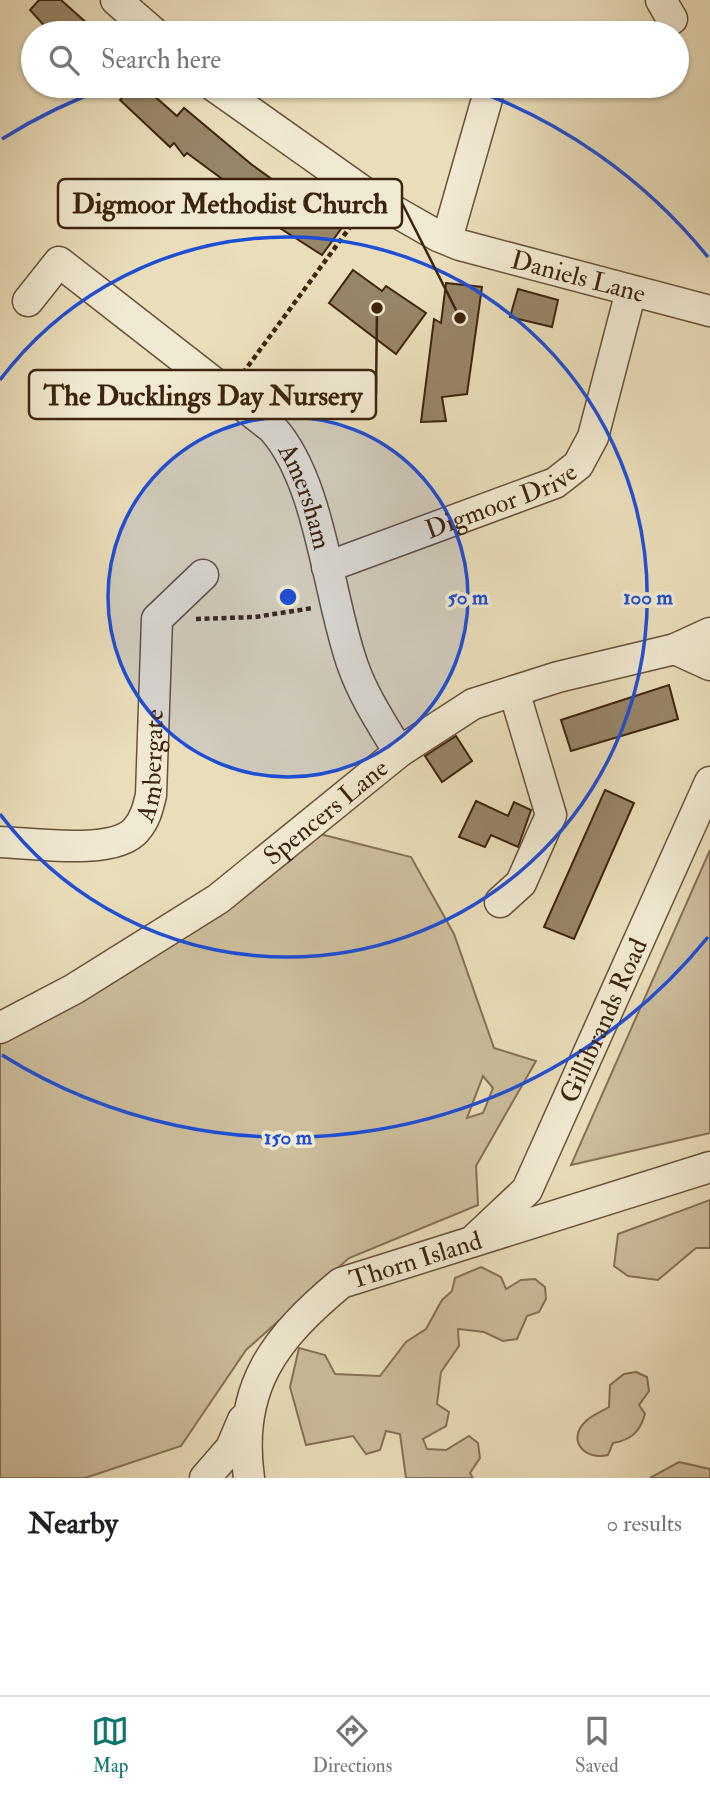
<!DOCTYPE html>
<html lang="en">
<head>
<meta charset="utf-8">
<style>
	:root { --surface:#fff; --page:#f2f2f2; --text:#202124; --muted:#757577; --line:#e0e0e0; --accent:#0f766e }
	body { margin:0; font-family:"IM FELL Double Pica",serif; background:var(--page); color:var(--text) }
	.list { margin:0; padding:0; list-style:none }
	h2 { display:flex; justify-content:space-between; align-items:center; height:91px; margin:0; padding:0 28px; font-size:30px }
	h2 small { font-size:23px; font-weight:400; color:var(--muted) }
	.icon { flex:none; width:38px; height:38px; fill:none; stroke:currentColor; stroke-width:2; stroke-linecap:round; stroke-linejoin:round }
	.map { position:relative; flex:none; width:710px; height:1478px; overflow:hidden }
	.search { position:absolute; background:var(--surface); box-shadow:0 2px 5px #0004; left:21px; right:21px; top:21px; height:77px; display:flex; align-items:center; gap:18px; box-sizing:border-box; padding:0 24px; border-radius:38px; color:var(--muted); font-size:26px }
	.sheet { height:217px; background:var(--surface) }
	nav { display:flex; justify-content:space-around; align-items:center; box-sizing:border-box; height:98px; border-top:2px solid var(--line); background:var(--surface); font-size:19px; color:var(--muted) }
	nav a { display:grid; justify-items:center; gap:4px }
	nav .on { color:var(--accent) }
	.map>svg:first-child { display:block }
	.green { fill:#cdbe9d; stroke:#867156; stroke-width:2; fill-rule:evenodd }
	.building { fill:#978567; stroke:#3e240e; stroke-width:2 }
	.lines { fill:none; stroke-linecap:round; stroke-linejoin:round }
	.minor-casing { stroke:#695239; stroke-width:33 }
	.path { stroke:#3e240e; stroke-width:4.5; stroke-dasharray:5 3.5; stroke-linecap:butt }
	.minor { stroke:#f1ead2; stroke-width:30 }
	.ring { fill:none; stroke:#1d4ed8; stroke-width:3.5 }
	.labels { text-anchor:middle; stroke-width:7; stroke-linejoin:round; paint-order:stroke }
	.street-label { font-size:26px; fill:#3e240e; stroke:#f1ead2 }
	.centre { fill:#1d4ed8; stroke:#f1ead2; stroke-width:3.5 }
	.ring-label { font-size:21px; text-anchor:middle; font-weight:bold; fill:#1d4ed8; stroke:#f1ead2; stroke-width:7; stroke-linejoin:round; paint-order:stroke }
	.leader { fill:none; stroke:#3e240e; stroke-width:2.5 }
	.callout-dot { fill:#3e240e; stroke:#f1ead2; stroke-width:2.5 }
	.callout { fill:#f1ead2; stroke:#3e240e; stroke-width:2.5 }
	.callout-label { font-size:28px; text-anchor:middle; font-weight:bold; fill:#3e240e }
</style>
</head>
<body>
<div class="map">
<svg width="710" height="1478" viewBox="0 0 710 1478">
	<rect width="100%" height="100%" fill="#eadeba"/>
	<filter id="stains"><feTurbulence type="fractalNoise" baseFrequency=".00286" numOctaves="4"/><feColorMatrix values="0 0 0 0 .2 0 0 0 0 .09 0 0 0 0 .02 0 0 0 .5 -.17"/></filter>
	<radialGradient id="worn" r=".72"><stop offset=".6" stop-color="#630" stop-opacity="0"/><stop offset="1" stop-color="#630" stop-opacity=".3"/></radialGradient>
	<g class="green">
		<path d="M312,832L411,857L454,934L494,1048L536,1061L476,1166L478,1205L349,1258L246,1350L181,1446L85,1478H0V1041L151,959ZM483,1076L493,1088L483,1113L467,1118Z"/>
		<polygon points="710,850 710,1133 571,1165"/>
		<polygon points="710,1200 710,1248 696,1248 658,1280 628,1276 614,1266 618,1234"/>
		<polygon points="481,1267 501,1277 506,1289 521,1280 535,1279 545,1287 546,1299 539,1312 527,1316 517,1339 503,1341 484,1332 458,1329 459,1346 441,1372 437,1404 449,1412 446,1426 423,1439 427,1449 446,1450 469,1436 478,1443 480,1458 470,1473 473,1478 406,1478 400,1434 386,1431 380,1450 366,1454 353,1436 306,1445 290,1387 299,1348 325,1355 335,1374 380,1376 406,1342 426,1329 442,1300 452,1291 455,1278"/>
		<path d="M636,1372L647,1377L649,1391L639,1405L645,1414C640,1432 631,1440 613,1443L608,1455C586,1461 566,1441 585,1422C591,1415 601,1412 609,1407L610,1385L624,1374Z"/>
		<polygon points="679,1462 710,1469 710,1478 650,1478"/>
	</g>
	<g class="building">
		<polygon points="39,0 61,0 98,33 51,33 30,10"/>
		<polygon points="132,86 143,86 177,116 184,108 251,164 341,229 322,255 272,223 233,187 187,153 184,156 174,143 170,147 120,100"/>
		<polygon points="353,270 382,291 386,286 426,313 396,354 329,303"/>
		<polygon points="446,283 482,287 467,394 442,397 446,421 421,422 434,319 441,323"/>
		<polygon points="518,289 558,300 552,327 510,317"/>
		<polygon points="669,685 678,719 571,751 561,720"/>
		<polygon points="456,736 472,761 442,782 425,756"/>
		<polygon points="605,790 634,803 574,939 544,927"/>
		<polygon points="476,801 508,816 514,802 531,810 518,847 491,835 485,847 459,837"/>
	</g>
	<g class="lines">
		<defs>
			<g id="minor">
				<polyline points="116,0 154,33"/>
				<polyline points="661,0 672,19"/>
				<path id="s1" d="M214,86L375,200L438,236L460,245L710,311"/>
				<polyline points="447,239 487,99"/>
				<path id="s2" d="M28,301L59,262L272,428C321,481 328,597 353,666C364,697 382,724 399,752"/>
				<path id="s3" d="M327,567L555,483L578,465L593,437L631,291"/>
				<polyline points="675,649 710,665"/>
				<path id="s4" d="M0,842C33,843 114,856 136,830C145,820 148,808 151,795L157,619L203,575"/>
				<polyline points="500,902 521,883 551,815 514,691"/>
				<path id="s5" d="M0,1028L74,989L218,899L399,752L473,704L558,677L675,649L710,633"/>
				<path id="s6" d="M476,1238L527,1190L710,782"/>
				<polyline points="205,1478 231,1448 243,1420"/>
				<path id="s7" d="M249,1478C236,1387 275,1338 341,1283L710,1167"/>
			</g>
		</defs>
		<use href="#minor" class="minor-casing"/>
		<g class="path">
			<polyline points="243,373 356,219"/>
			<polyline points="196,619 255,617 313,608"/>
		</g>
		<use href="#minor" class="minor"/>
	</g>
	<circle cx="288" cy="597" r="180" fill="#1d4ed8" fill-opacity=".12"/>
	<g class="ring">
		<circle cx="288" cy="597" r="180"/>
		<path d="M0 380A360 360 0 1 1 0 814"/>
		<path d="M708 937A540 540 0 0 1 2 1055M2 139A540 540 0 0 1 112 86M464 86A540 540 0 0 1 708 257"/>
	</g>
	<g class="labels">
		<g class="street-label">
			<text dy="9" stroke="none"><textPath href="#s1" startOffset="416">Daniels Lane</textPath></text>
			<text dy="9" stroke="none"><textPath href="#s3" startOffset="186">Digmoor Drive</textPath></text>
			<text dy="9" stroke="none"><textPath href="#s2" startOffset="397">Amersham</textPath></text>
			<text dy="9" stroke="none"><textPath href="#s4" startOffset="208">Ambergate</textPath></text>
			<text dy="9" stroke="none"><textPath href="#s5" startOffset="392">Spencers Lane</textPath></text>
			<text dy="9" stroke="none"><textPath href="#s6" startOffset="256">Gillibrands Road</textPath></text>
			<text dy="9" stroke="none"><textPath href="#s7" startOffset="306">Thorn Island</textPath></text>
		</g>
	</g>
	<circle cx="288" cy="597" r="10" class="centre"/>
	<g class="ring-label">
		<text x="468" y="604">50 m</text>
		<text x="648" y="604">100 m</text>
		<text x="288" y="1144">150 m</text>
	</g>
	<path class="leader" d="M460 318L402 203M377 308L376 395"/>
	<g class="callout-dot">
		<circle cx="460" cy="318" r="7"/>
		<circle cx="377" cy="308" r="7"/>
	</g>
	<g class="callout">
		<rect x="58" y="179" width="344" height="49" rx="7"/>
		<rect x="29" y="370" width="347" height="49" rx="7"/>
	</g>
	<g class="callout-label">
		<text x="230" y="213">Digmoor Methodist Church</text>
		<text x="203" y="405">The Ducklings Day Nursery</text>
	</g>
	<rect width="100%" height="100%" filter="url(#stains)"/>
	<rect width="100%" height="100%" fill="url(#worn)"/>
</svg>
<div class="search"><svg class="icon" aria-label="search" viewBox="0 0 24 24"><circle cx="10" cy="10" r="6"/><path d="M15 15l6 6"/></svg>Search here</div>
</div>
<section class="sheet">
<h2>Nearby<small>0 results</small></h2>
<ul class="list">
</ul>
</section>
<nav>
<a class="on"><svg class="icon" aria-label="map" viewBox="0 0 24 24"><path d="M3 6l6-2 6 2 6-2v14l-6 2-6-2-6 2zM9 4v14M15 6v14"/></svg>Map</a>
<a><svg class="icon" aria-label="directions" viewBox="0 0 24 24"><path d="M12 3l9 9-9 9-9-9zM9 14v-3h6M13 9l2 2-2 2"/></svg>Directions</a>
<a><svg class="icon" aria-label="saved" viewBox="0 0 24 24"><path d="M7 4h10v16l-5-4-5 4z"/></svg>Saved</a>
</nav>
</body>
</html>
